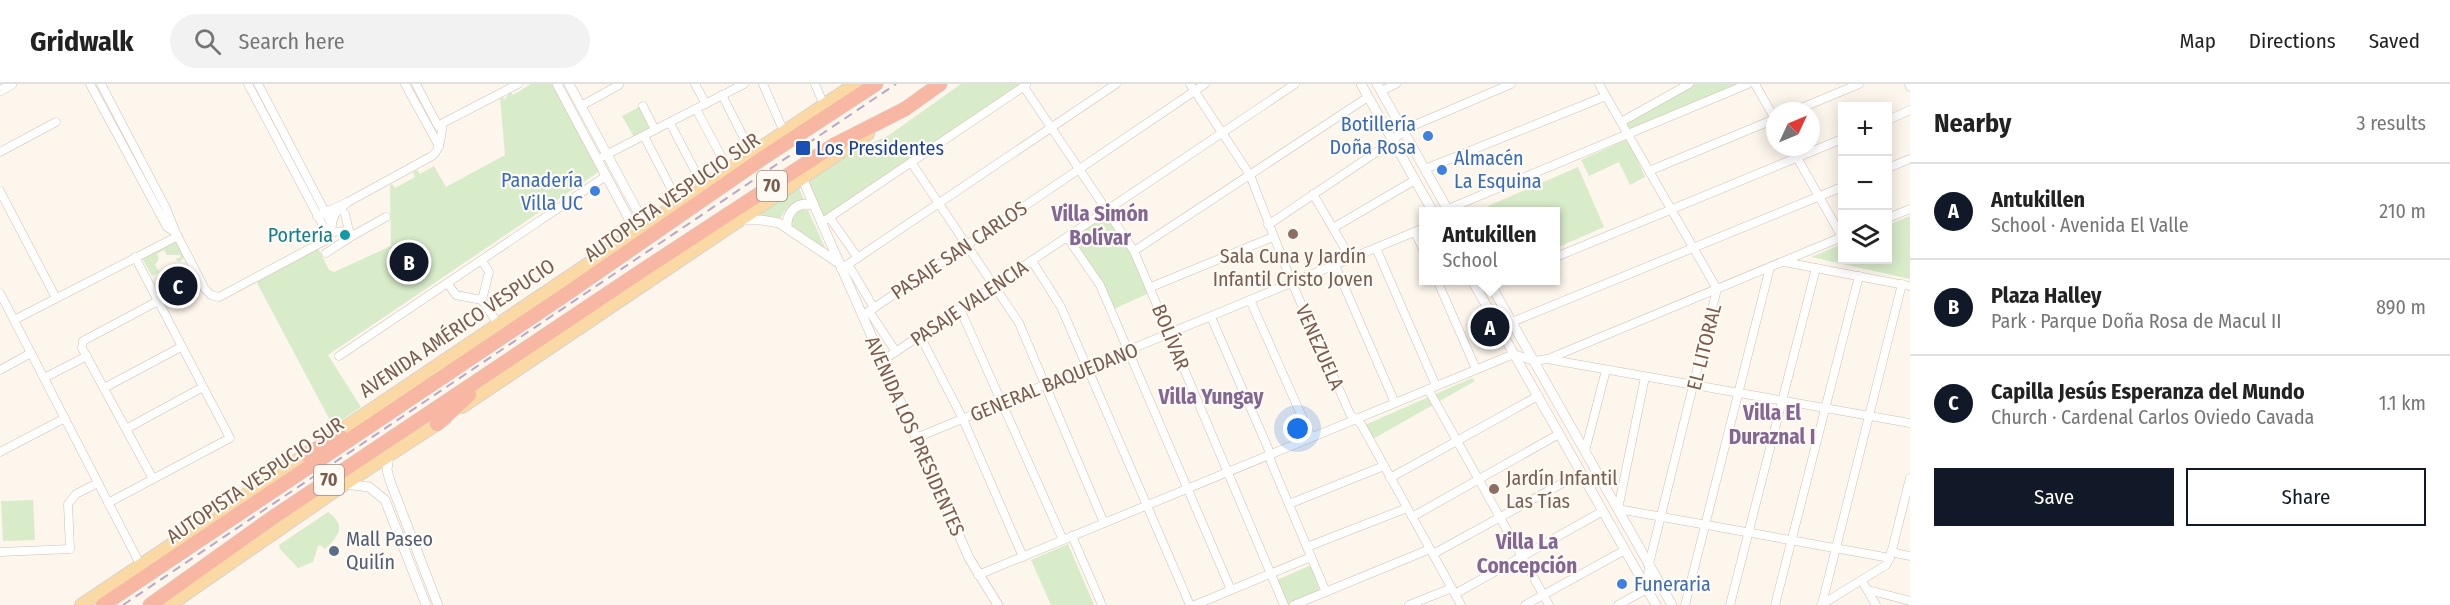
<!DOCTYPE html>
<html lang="en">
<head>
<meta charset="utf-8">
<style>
	:root { --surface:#fff; --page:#f2f2f2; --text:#222; --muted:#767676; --line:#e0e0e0; --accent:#111827 }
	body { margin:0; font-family:"Fira Sans Condensed",sans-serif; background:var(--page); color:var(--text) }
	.controls { position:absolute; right:18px; top:18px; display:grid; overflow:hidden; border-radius:0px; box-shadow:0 3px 15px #0003 }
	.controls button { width:54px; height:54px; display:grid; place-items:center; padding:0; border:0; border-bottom:2px solid var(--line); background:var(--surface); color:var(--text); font:30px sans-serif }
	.compass { position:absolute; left:1766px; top:18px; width:54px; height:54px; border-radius:50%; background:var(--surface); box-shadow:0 3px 15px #0003; rotate:46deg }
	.you { position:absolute; left:1298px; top:345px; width:21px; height:21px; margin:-15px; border:4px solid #fff; border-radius:50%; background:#1a73e8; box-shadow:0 0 0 9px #1a73e833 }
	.badge { display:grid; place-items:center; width:39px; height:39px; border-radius:50%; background:var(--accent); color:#fff; font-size:20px; font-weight:700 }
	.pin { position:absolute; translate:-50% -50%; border:3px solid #fff; box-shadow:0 2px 6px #0006 }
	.popup { position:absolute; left:1419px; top:123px; width:141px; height:78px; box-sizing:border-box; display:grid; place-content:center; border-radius:0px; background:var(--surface); filter:drop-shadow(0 2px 4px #0005); font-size:20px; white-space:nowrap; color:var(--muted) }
	.popup b { font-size:22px; color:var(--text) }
	.popup::after { content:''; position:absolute; left:50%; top:100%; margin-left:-12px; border:12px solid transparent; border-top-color:var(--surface) }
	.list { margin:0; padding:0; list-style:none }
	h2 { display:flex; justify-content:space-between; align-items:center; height:78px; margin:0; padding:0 24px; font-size:26px }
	h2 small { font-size:20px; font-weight:400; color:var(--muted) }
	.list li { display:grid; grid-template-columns:39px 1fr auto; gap:18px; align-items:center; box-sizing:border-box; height:96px; padding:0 24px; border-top:2px solid var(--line) }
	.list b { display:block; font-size:22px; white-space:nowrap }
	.list p { margin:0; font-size:20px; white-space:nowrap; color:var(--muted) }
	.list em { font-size:20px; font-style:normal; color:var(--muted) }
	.actions { display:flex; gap:12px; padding:18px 24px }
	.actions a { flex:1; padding:14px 0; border:2px solid var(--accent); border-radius:0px; text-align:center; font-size:21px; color:var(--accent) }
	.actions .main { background:var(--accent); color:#fff }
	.icon { flex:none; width:33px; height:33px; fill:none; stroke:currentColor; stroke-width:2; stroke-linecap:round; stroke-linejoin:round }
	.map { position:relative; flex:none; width:1910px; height:521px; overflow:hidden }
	header { display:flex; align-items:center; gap:36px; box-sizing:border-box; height:84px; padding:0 30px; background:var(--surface); border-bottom:2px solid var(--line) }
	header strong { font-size:28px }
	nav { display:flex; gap:33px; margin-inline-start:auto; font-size:21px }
	.search { width:420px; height:54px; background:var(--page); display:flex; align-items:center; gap:15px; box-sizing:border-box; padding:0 21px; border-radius:33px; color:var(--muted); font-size:22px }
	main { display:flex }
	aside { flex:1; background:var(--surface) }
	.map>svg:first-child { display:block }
	.green { fill:#d8ecc9 }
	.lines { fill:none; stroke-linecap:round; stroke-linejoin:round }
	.minor-casing { stroke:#d1beb0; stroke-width:9 }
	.tertiary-casing { stroke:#d1beb0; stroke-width:10 }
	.primary-casing { stroke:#dad1cd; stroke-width:14 }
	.motorway-casing { stroke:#dad1cd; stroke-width:15 }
	.minor { stroke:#fff; stroke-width:8 }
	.tertiary { stroke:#fff; stroke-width:9 }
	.primary { stroke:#fbd9a5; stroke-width:12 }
	.motorway { stroke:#f7b7a3; stroke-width:14 }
	.rail { stroke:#b9a8c9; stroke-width:2; stroke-dasharray:9 6; stroke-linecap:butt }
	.shop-dot { fill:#3f7fe0; stroke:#fffaf3; stroke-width:2 }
	.transit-dot { fill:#1a4fb4; stroke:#fffaf3; stroke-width:2 }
	.education-dot { fill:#8d6e63; stroke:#fffaf3; stroke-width:2 }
	.culture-dot { fill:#0f9aa8; stroke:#fffaf3; stroke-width:2 }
	.service-dot { fill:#5c6f8a; stroke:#fffaf3; stroke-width:2 }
	.labels { text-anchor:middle; stroke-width:4.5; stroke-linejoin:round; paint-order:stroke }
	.shield { fill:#fffaf3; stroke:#a28b7f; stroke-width:1.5 }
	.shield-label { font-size:18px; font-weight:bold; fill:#7a5c4d }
	.shop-label { font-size:20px; fill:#366cbe; stroke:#fffaf3; text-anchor:end }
	.transit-label { font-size:20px; fill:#164399; stroke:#fffaf3; text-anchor:start }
	.street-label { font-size:20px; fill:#7a5c4d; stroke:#fffaf3 }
	.culture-label { font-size:20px; fill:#0d838f; stroke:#fffaf3; text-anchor:end }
	.education-label { font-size:20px; fill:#785e54; stroke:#fffaf3 }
	.service-label { font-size:20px; fill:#4e5e75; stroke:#fffaf3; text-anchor:start }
	.neighbourhood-label { font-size:21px; font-weight:bold; fill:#846695; stroke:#fffaf3 }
</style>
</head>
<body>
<header>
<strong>Gridwalk</strong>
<div class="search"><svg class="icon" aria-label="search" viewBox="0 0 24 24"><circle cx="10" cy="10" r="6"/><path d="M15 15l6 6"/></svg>Search here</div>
<nav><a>Map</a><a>Directions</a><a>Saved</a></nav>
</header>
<main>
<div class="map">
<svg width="1910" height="521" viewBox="0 0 1910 521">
	<rect width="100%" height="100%" fill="#fdf6ec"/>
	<g class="green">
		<polygon points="531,0 553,0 600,87 328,271 361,323 333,342 256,197 318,164 329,186 334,188 391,162 390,101 392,100 395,104 415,93 413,88 417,86 420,90 434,82 446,103 505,71 500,13 505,15 510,8 513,11"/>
		<polygon points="961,0 1023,0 824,135 809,98 837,75 889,51"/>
		<polygon points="1695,0 1740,0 1630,47 1626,40"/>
		<polygon points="639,23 650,44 634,53 622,32"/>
		<polygon points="1628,55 1645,93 1630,101 1619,78 1589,92 1581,76"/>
		<polygon points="1578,83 1604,143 1556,164 1556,128 1490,127 1488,122"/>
		<path d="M798,101L804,117C791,119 784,124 780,137L750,134Z"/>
		<polygon points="801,126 808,126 827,168 793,145 791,138 796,129"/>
		<polygon points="1105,131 1133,171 1149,209 1112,226 1070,155"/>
		<polygon points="1910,132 1910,195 1811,173 1842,160 1842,176 1888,176 1888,141"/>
		<polygon points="176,156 185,174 178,178 176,174 180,174 180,171 167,171 164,166 157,170 159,175 155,181 159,188 152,192 142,174"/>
		<polygon points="1472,294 1475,297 1373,355 1365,341"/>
		<polygon points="33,416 35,456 3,457 1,417"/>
		<path d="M328,428C347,442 339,452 325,465L320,461L318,462L313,478L298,484L280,465L279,461Z"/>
		<polygon points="1068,460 1094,521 1051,521 1031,476"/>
		<polygon points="1311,481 1320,507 1288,521 1277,496"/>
	</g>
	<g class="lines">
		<defs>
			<g id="minor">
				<polyline points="90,0 167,143 176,149"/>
				<polyline points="101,0 166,124 176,149 205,205 211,211 219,213 326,156 335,130 348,118"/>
				<polyline points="248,0 329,153"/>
				<polyline points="258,0 332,141"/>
				<polyline points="405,0 439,62"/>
				<polyline points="416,0 438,42"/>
				<polyline points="695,0 706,20"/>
				<polyline points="763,0 784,48"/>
				<polyline points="815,0 824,21"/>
				<polyline points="1190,0 1250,91 1292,199 1350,330 1361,340 1461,521"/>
				<polyline points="1599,0 1717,205 1649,480 1647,505 1618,521"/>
				<polyline points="1755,0 1775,35"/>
				<polyline points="1909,0 1910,3"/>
				<polyline points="1024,3 1134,167 1284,521"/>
				<polyline points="1381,7 1396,0"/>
				<polyline points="722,11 752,70"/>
				<polyline points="581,22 619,1"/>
				<polyline points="643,22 655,46"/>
				<polyline points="696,25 728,85"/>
				<polyline points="1794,27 1859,0"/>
				<polyline points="1888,36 1910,26"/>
				<polyline points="1621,38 1689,0"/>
				<polyline points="670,39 703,102"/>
				<polyline points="644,52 678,118"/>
				<polyline points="1791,63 1842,153"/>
				<polyline points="0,68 56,38"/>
				<polyline points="602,73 744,0"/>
				<polyline points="911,78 1019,239 1104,439"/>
				<polyline points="1888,84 1910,75"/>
				<polyline points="1425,85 1606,12"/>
				<polyline points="1649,87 1775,35"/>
				<polyline points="0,107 56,214"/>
				<polyline points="1313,110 1351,175"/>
				<polyline points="1448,125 1748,0"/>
				<polyline points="345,130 349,147"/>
				<path d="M317,132L348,118L432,72C441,65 441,50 443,39L518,0"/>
				<polyline points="830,134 858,174"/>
				<polyline points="1888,134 1910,125"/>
				<polyline points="821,139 1026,1"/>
				<polyline points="1268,141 1393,57 1403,46 1511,0"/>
				<polyline points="1333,144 1415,96"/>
				<polyline points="330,148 349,147 352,152 386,133"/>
				<polyline points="1415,148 1424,167"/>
				<polyline points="1067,153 1100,201 1231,506"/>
				<polyline points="1376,164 1436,302"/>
				<polyline points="1134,167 1368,13"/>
				<polyline points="326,169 352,152"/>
				<polyline points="1556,173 1842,55"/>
				<polyline points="482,177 489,188 482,216 498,240"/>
				<polyline points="1032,177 1061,223 1190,521"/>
				<polyline points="1784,178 1910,202"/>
				<polyline points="848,180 874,224"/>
				<polyline points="1335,181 1395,319"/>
				<polyline points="841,185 1116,0"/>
				<polyline points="1437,196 1476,285"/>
				<polyline points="448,200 456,211 482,216"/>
				<polyline points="1490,200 1499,196"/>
				<polyline points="1151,203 1273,153"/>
				<polyline points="0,209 141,482"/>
				<polyline points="1250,216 1311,353"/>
				<polyline points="960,225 1063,456"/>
				<polyline points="869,227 896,268"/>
				<polyline points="862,232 1205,0"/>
				<polyline points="1211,233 1268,364 1271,378 1326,508"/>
				<polyline points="14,236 178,152"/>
				<polyline points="1512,238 1842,103"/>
				<polyline points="920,252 963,335 1023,473"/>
				<polyline points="339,272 606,92"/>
				<polyline points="1548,275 1842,153"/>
				<polyline points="882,277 1295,0"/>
				<polyline points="0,286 31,269"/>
				<polyline points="1645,293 1618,425 1890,474"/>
				<polyline points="44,294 87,272"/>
				<polyline points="104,304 181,263"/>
				<polyline points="1428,305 1549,521"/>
				<polyline points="126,345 203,303"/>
				<polyline points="916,354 1424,144"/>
				<polyline points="1585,367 1606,286"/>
				<polyline points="0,368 65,334"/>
				<polyline points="1390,394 1538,312"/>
				<polyline points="153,395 82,264 83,257 158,217"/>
				<polyline points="108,419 230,354 135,173"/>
				<polyline points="1289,420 1384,382"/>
				<polyline points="1412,433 1559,350"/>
				<polyline points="1072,452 1102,521"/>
				<polyline points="1307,463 1407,424"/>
				<polyline points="0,468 70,465 68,420 76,410 98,399"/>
				<polyline points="1891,468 1910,472"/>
				<polyline points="1433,470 1581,389"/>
				<polyline points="978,491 1514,270 1534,277 1547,275 1910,339"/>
				<polyline points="1862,497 1876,521"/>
				<polyline points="1868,506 1910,517"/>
				<polyline points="1455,510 1603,427"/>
				<polyline points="1822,520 1902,200"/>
				<polyline points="1195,521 1311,473"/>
				<polyline points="1294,521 1430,465"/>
				<polyline points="1409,521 1452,504"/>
				<polyline points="1525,521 1625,466"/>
				<polyline points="1685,521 1770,183"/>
				<polyline points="1730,521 1816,184"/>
				<polyline points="1775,521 1859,192"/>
				<polyline points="1821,521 1886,481 1890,474 1910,394"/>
			</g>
			<g id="tertiary">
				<polyline points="557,0 636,148"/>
				<polyline points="569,0 645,141"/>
				<polyline points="1361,0 1433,128"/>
				<polyline points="1377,0 1449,128"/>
				<polyline points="0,7 12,0"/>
				<polyline points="802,94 969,474 998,521"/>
				<polyline points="740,136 761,136 779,139 837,178"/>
				<path d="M787,144C786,128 797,117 813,121"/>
				<polyline points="1472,196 1656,521"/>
				<polyline points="1488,196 1672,521"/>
				<polyline points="389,370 387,386 390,397 438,521"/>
				<polyline points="345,400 369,403 385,416 426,521"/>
			</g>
			<g id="primary">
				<polyline points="462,323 868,50"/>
				<polyline points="326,356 855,0"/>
				<polyline points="81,521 312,366"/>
				<polyline points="170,521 345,400 445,335"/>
			</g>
			<g id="motorway">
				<polyline points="437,340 469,311"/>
				<polyline points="305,370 341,353"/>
				<polyline points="103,521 562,213 763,74 876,0"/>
				<polyline points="150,521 272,434 640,188 834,61 905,25 940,0"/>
			</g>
		</defs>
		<use href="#minor" class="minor-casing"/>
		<use href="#tertiary" class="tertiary-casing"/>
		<use href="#primary" class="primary-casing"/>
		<use href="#motorway" class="motorway-casing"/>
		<use href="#minor" class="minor"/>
		<use href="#tertiary" class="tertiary"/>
		<use href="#primary" class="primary"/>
		<use href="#motorway" class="motorway"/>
		<polyline class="rail" points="123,521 896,0"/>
	</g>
	<g class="shop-dot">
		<circle cx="1428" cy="52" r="6"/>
		<circle cx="1442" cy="86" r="6"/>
		<circle cx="595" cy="107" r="6"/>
		<circle cx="1622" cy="500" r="6"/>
	</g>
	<rect class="transit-dot" x="795" y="56" width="16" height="16" rx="3"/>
	<g class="education-dot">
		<circle cx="1293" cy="150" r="6"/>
		<circle cx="1494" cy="405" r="6"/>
	</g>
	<circle class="culture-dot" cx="345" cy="151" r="6"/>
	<circle class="service-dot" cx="334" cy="467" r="6"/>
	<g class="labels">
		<g class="shield">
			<rect x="757" y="87" width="30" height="30" rx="4.5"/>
			<rect x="314" y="381" width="30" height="30" rx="4.5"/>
		</g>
		<g class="shield-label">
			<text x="772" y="108">70</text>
			<text x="329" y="402">70</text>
		</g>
		<g class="shop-label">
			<text x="1416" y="47">Botillería<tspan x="1416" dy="23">Doña Rosa</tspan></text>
			<text x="1454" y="81" text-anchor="start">Almacén<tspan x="1454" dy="23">La Esquina</tspan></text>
			<text x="583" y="103">Panadería<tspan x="583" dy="23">Villa UC</tspan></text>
			<text x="1634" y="507" text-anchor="start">Funeraria</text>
		</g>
		<g class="transit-label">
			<text x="816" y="71">Los Presidentes</text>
		</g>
		<g class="street-label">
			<text transform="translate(672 113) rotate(-35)" y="7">AUTOPISTA VESPUCIO SUR</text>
			<text transform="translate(959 166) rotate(-34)" y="7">PASAJE SAN CARLOS</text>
			<text transform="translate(969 219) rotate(-34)" y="7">PASAJE VALENCIA</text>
			<text transform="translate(457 244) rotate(-34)" y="7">AVENIDA AMÉRICO VESPUCIO</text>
			<text transform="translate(1171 253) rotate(68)" y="7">BOLÍVAR</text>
			<text transform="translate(1320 263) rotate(66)" y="7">VENEZUELA</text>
			<text transform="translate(1704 263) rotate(-76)" y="7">EL LITORAL</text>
			<text transform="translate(1054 298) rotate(-22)" y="7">GENERAL BAQUEDANO</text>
			<text transform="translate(915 352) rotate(66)" y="7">AVENIDA LOS PRESIDENTES</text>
			<text transform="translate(255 396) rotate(-34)" y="7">AUTOPISTA VESPUCIO SUR</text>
		</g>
		<g class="culture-label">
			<text x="333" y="158">Portería</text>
		</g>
		<g class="education-label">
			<text x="1293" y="179">Sala Cuna y Jardín<tspan x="1293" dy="23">Infantil Cristo Joven</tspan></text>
			<text x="1506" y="401" text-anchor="start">Jardín Infantil<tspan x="1506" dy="23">Las Tías</tspan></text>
		</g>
		<g class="service-label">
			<text x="346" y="462">Mall Paseo<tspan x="346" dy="23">Quilín</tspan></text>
		</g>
		<g class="neighbourhood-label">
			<text x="1100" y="137">Villa Simón<tspan x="1100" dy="24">Bolívar</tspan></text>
			<text x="1211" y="320">Villa Yungay</text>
			<text x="1772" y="336">Villa El<tspan x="1772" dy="24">Duraznal I</tspan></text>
			<text x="1527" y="465">Villa La<tspan x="1527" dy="24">Concepción</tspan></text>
		</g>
	</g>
</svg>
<div class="controls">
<button>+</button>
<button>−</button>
<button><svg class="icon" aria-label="layers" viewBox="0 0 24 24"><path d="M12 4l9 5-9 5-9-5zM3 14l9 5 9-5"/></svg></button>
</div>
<svg class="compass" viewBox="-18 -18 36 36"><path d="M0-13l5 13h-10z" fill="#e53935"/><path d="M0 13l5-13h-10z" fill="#767676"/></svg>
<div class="you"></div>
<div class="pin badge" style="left:1490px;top:243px">A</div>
<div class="popup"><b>Antukillen</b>School</div>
<div class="pin badge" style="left:409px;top:178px">B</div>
<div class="pin badge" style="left:178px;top:202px">C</div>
</div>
<aside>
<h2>Nearby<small>3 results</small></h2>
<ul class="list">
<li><span class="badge">A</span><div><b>Antukillen</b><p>School · Avenida El Valle</p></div><em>210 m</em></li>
<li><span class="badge">B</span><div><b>Plaza Halley</b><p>Park · Parque Doña Rosa de Macul II</p></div><em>890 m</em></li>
<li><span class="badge">C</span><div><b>Capilla Jesús Esperanza del Mundo</b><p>Church · Cardenal Carlos Oviedo Cavada</p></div><em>1.1 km</em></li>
</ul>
<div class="actions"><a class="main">Save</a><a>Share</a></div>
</aside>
</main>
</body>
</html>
